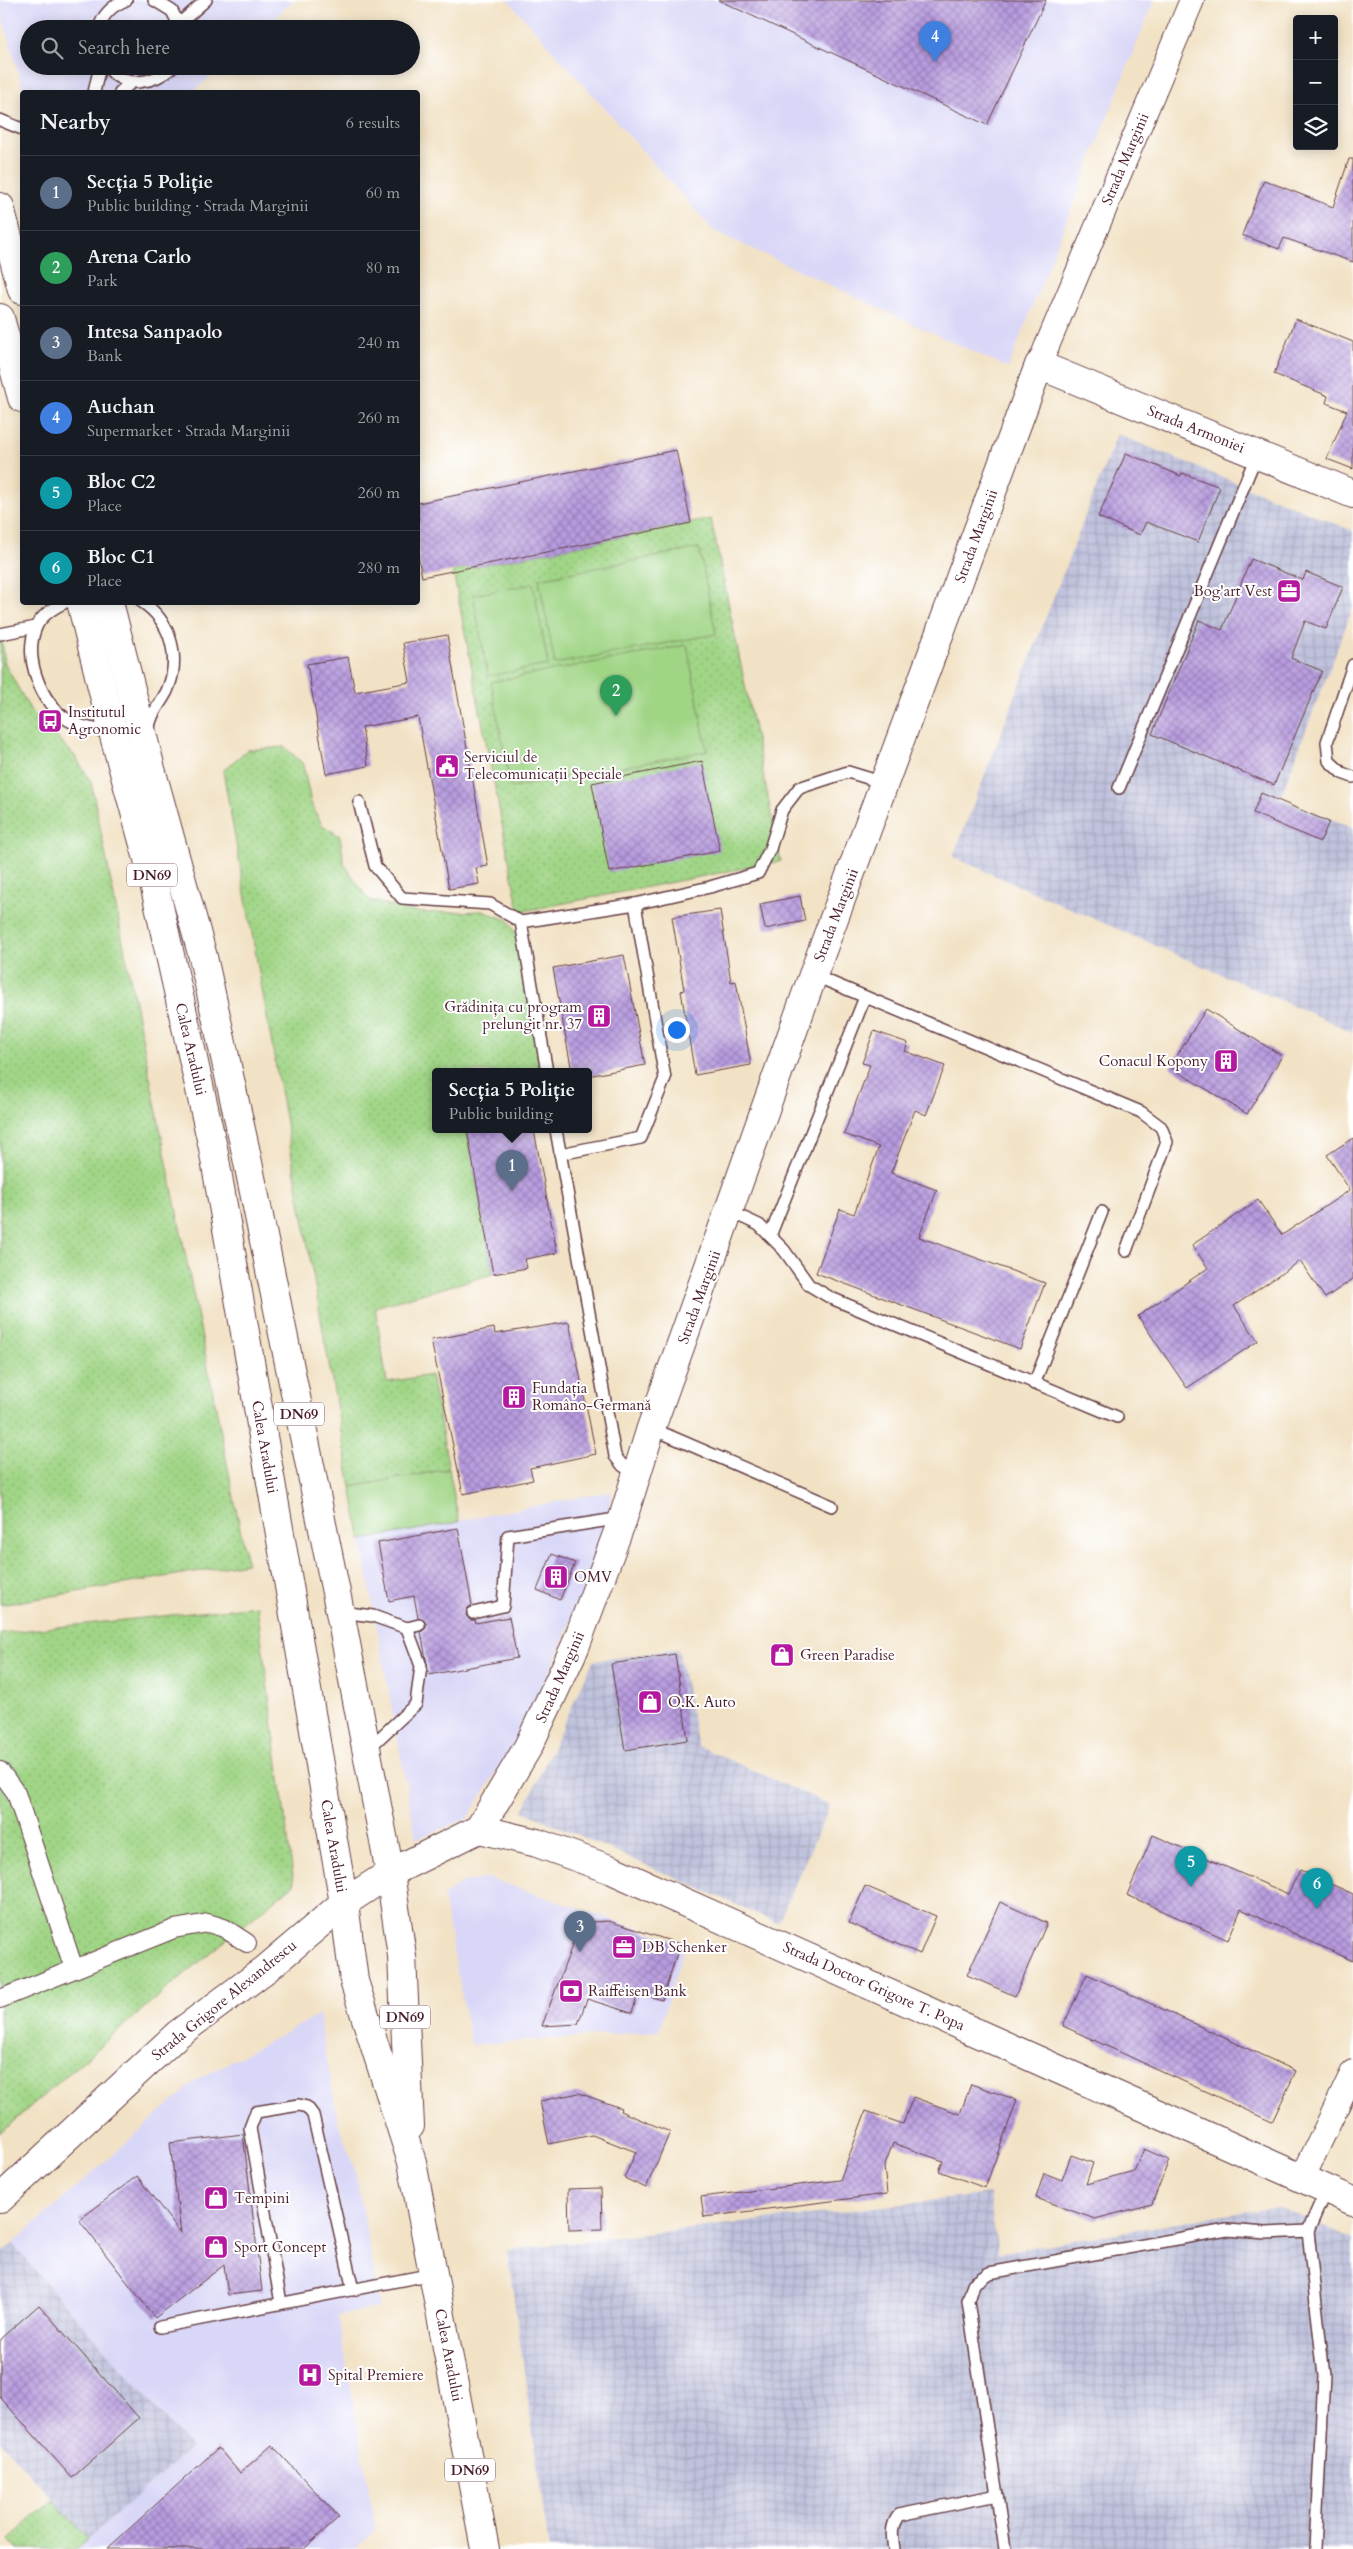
<!DOCTYPE html>
<html lang="en">
<head>
<meta charset="utf-8">
<style>
	:root { --surface:#171b24; --page:#20242c; --text:#f1f3f6; --muted:#9ea1a6; --line:#363941; --accent:#0b8043 }
	body { margin:0; font-family:Cardo,serif; background:var(--page); color:var(--text) }
	.controls { position:absolute; right:15px; top:15px; display:grid; overflow:hidden; border-radius:5px; box-shadow:0 2px 12px #0003 }
	.controls button { width:45px; height:45px; display:grid; place-items:center; padding:0; border:0; border-bottom:1px solid var(--line); background:var(--surface); color:var(--text); font:25px sans-serif }
	.you { position:absolute; left:676px; top:1029px; width:18px; height:18px; margin:-12px; border:4px solid #fff; border-radius:50%; background:#1a73e8; box-shadow:0 0 0 8px #1a73e833 }
	.badge { display:grid; place-items:center; width:32px; height:32px; border-radius:50%; background:var(--accent); color:#fff; font-size:16px; font-weight:700 }
	.pin { position:absolute; translate:-50% -41px; filter:drop-shadow(0 1px 2px #0008) }
	.pin::after { content:''; position:absolute; top:26px; width:18px; height:15px; background:inherit; clip-path:polygon(0 0,100% 0,50% 100%) }
	.popup { position:absolute; left:432px; top:1068px; width:160px; height:65px; box-sizing:border-box; display:grid; place-content:center; border-radius:5px; background:var(--surface); filter:drop-shadow(0 1px 4px #0005); font-size:16px; white-space:nowrap; color:var(--muted) }
	.popup b { font-size:19px; color:var(--text) }
	.popup::after { content:''; position:absolute; left:50%; top:100%; margin-left:-10px; border:10px solid transparent; border-top-color:var(--surface) }
	.list { margin:0; padding:0; list-style:none }
	h2 { display:flex; justify-content:space-between; align-items:center; height:65px; margin:0; padding:0 20px; font-size:21px }
	h2 small { font-size:16px; font-weight:400; color:var(--muted) }
	.list li { display:grid; grid-template-columns:32px 1fr auto; gap:15px; align-items:center; box-sizing:border-box; height:75px; padding:0 20px; border-top:1px solid var(--line) }
	.list b { display:block; font-size:19px; white-space:nowrap }
	.list p { margin:0; font-size:16px; white-space:nowrap; color:var(--muted) }
	.list em { font-size:16px; font-style:normal; color:var(--muted) }
	.icon { flex:none; width:28px; height:28px; fill:none; stroke:currentColor; stroke-width:2; stroke-linecap:round; stroke-linejoin:round }
	.map { position:relative; flex:none; width:1353px; height:2549px; overflow:hidden }
	.search { position:absolute; background:var(--surface); box-shadow:0 2px 12px #0003; left:20px; top:20px; width:400px; height:55px; display:flex; align-items:center; gap:12px; box-sizing:border-box; padding:0 18px; border-radius:28px; color:var(--muted); font-size:19px }
	.panel { position:absolute; background:var(--surface); box-shadow:0 2px 12px #0003; left:20px; top:90px; width:400px; height:515px; border-radius:5px }
	.map>svg:first-child { display:block }
	.built { fill:#d9d7f7 }
	.industrial { fill:url(#industrial-grid) }
	.green { fill:url(#green-dots); stroke:#757a58 }
	.pitch { fill:#a0d586; stroke:#757a58 }
	.building { fill:url(#building-cross-hatch) }
	.lines { fill:none; stroke-linecap:round; stroke-linejoin:round }
	.service-casing { stroke:#633c42; stroke-width:14 }
	.pedestrian-casing { stroke:#633c42; stroke-width:20 }
	.minor-casing { stroke:#633c42; stroke-width:26 }
	.tertiary-casing { stroke:#633c42; stroke-width:30 }
	.secondary-casing { stroke:#633c42; stroke-width:30 }
	.primary-casing { stroke:#633c42; stroke-width:30 }
	.service { stroke:#fff; stroke-width:11 }
	.pedestrian { stroke:#fff; stroke-width:18 }
	.minor { stroke:#fff; stroke-width:24 }
	.tertiary { stroke:#fff; stroke-width:28 }
	.secondary { stroke:#fff; stroke-width:28 }
	.primary { stroke:#fff; stroke-width:28 }
	.labels { text-anchor:middle; stroke-width:4; stroke-linejoin:round; paint-order:stroke }
	.shield { fill:#fff; stroke:#80626b; stroke-width:1 }
	.shield-label { font-size:14px; font-weight:bold; fill:#4a1f2b }
	.street-label { font-size:15px; fill:#4a1f2b; stroke:#fff }
	.poi-label { font-size:15px; fill:#4a1f2b; stroke:#fff; text-anchor:start }
</style>
</head>
<body>
<div class="map">
<svg width="1353" height="2549" viewBox="0 0 1353 2549">
	<defs>
		<pattern id="industrial-grid" width="8" height="8" patternUnits="userSpaceOnUse" patternTransform="scale(1.25)"><rect width="8" height="8" fill="#c0c2dd"/><path d="M0 4h8M4 0v8" fill="none" stroke="#a6a6be"/></pattern>
		<pattern id="green-dots" width="8" height="8" patternUnits="userSpaceOnUse" patternTransform="scale(1.25)"><rect width="8" height="8" fill="#a0d586"/><path d="M2 2h.1M6 6h.1" fill="none" stroke="#8bb674" stroke-width="1.8" stroke-linecap="round"/></pattern>
		<pattern id="building-cross-hatch" width="8" height="8" patternUnits="userSpaceOnUse" patternTransform="scale(1.25)"><rect width="8" height="8" fill="#b79bdf"/><path d="M0 0l8 8M0 8l8-8" fill="none" stroke="#977eb5"/></pattern>
	</defs>
	<rect width="100%" height="100%" fill="#fff"/>
	<filter id="ink" filterUnits="userSpaceOnUse"><feTurbulence type="fractalNoise" baseFrequency=".02" numOctaves="2"/><feDisplacementMap in="SourceGraphic" scale="10" xChannelSelector="R" yChannelSelector="G"/><feConvolveMatrix kernelMatrix="1 2 1 2 8 2 1 2 1" color-interpolation-filters="sRGB"/></filter>
	<filter id="wash" filterUnits="userSpaceOnUse"><feTurbulence type="fractalNoise" baseFrequency=".0096" numOctaves="4" result="noise"/><feDisplacementMap in="SourceGraphic" scale="20" xChannelSelector="R" yChannelSelector="G"/><feGaussianBlur stdDeviation="1.12" result="paint"/><feColorMatrix in="noise" values="0 0 0 0 0 0 0 0 0 0 0 0 0 0 0 0 0 1.4 0 .05"/><feComposite in="paint" operator="in"/></filter>
	<g filter="url(#wash)">
		<rect width="100%" height="100%" fill="#f2e2c5"/>
		<g class="built">
			<polygon points="0,0 294,0 263,29 29,29 29,66 222,66 193,92 24,92 0,8"/>
			<polygon points="508,0 1154,0 1008,368 714,231"/>
			<polygon points="611,1491 610,1507 580,1600 538,1698 507,1754 468,1818 416,1839 361,1540"/>
			<polygon points="488,1878 685,1944 659,2031 471,2045 443,1896 461,1883"/>
			<polygon points="319,2015 338,2122 356,2173 380,2307 338,2316 376,2530 355,2549 76,2549 191,2448 12,2244 198,2079"/>
		</g>
		<g class="industrial">
			<polygon points="1117,434 1353,531 1353,608 1280,798 1353,828 1353,1032 953,857"/>
			<polygon points="678,1649 698,1746 830,1805 778,1923 523,1811 593,1661"/>
			<polygon points="989,2194 998,2253 1278,2206 1353,2240 1353,2549 549,2549 507,2250"/>
			<polygon points="12,2244 191,2448 88,2539 0,2441 0,2254"/>
		</g>
		<g class="green">
			<polygon points="711,519 781,861 519,912 453,571"/>
			<polygon points="0,641 2,641 5,664 31,711 75,756 91,782 247,1563 0,1605"/>
			<polygon points="285,747 303,764 311,803 322,825 340,836 344,864 369,900 421,913 482,911 508,920 520,940 543,1072 436,1072 436,1130 467,1130 493,1274 375,1307 387,1382 431,1375 449,1469 351,1487 223,771 247,750"/>
			<polygon points="257,1606 294,1884 151,2002 0,2133 0,1633"/>
			<polygon points="53,2500 88,2539 76,2549 18,2549 9,2539"/>
		</g>
		<g class="pitch">
			<polygon points="699,548 716,634 555,664 539,579"/>
			<polygon points="533,584 548,665 488,676 473,595"/>
			<polygon points="687,645 707,751 511,788 491,682"/>
			<polygon points="449,1469 459,1522 361,1540 351,1487"/>
		</g>
		<g id="blocks">
			<g class="building">
				<polygon points="718,0 1046,0 987,125"/>
				<polygon points="1349,159 1353,159 1353,262 1284,238 1279,249 1242,235 1264,180 1333,207"/>
				<polygon points="1296,319 1353,342 1353,469 1327,459 1347,411 1326,403 1328,396 1274,374"/>
				<polygon points="676,450 691,523 422,577 418,556 418,503"/>
				<polygon points="1126,453 1181,476 1182,473 1220,487 1198,542 1146,522 1140,535 1098,517"/>
				<polygon points="1251,559 1303,580 1306,572 1343,587 1326,629 1305,621 1291,658 1322,671 1274,785 1152,734 1199,620 1222,630"/>
				<polygon points="447,635 488,866 476,868 479,884 449,889 418,717 362,727 368,766 326,774 307,664 348,657 355,692 410,682 403,643"/>
				<polygon points="702,761 720,851 609,872 592,783"/>
				<polygon points="1261,793 1329,822 1320,842 1253,813"/>
				<polygon points="800,896 805,921 765,929 760,904"/>
				<polygon points="720,910 731,982 736,981 751,1065 695,1075 681,991 684,990 672,917"/>
				<polygon points="624,955 645,1065 588,1076 588,1072 572,1072 553,968"/>
				<polygon points="1206,1009 1282,1056 1247,1114 1170,1067"/>
				<polygon points="874,1031 908,1043 905,1051 945,1066 926,1115 915,1110 891,1173 937,1190 919,1237 1045,1283 1020,1349 816,1273 840,1209 854,1214 879,1147 844,1134 870,1065 862,1063"/>
				<polygon points="467,1130 534,1130 557,1253 525,1259 527,1268 493,1274"/>
				<polygon points="1353,1138 1353,1279 1325,1298 1300,1261 1234,1306 1258,1341 1187,1388 1138,1316 1208,1268 1192,1245 1258,1200 1282,1235 1350,1190 1327,1155"/>
				<polygon points="569,1322 596,1454 530,1468 533,1480 463,1494 431,1340 494,1328 495,1334"/>
				<polygon points="458,1528 472,1605 468,1608 466,1615 470,1620 475,1620 476,1623 509,1617 517,1658 429,1675 421,1632 426,1628 426,1623 418,1618 414,1596 389,1601 378,1543"/>
				<polygon points="552,1554 575,1563 560,1600 537,1590"/>
				<polygon points="675,1654 688,1740 625,1750 611,1664"/>
				<polygon points="1153,1835 1288,1894 1300,1870 1353,1894 1353,1961 1241,1909 1228,1940 1127,1895"/>
				<polygon points="865,1886 936,1916 920,1954 849,1923"/>
				<polygon points="1000,1902 1047,1923 1015,1996 967,1975"/>
				<polygon points="609,1921 680,1944 662,2000 638,1993 632,2013 587,1999 578,2024 542,2026 576,1935 592,1922"/>
				<polygon points="1087,1974 1296,2071 1272,2122 1063,2026"/>
				<polygon points="971,2084 1017,2100 985,2188 939,2171 943,2161 893,2143 884,2167 887,2194 704,2217 701,2197 840,2180 866,2111 903,2124 913,2097 960,2114"/>
				<polygon points="579,2093 621,2108 620,2111 670,2132 646,2188 624,2178 636,2152 592,2135 549,2144 540,2101"/>
				<polygon points="243,2134 262,2291 228,2295 224,2265 155,2318 79,2220 137,2176 181,2234 170,2143"/>
				<polygon points="1144,2149 1169,2160 1152,2204 1095,2219 1036,2198 1044,2173 1062,2180 1071,2155 1093,2163 1086,2184 1134,2171"/>
				<polygon points="601,2188 602,2229 569,2230 568,2189"/>
				<polygon points="39,2305 139,2418 72,2478 0,2397 0,2339"/>
				<polygon points="272,2445 339,2517 304,2549 107,2549 218,2448 240,2473"/>
			</g>
		</g>
	</g>
	<g filter="url(#ink)">
		<use href="#blocks" fill-opacity="0" stroke="#633c42" stroke-width="1"/>
		<g class="lines">
			<defs>
				<g id="service">
					<polyline points="154,0 172,11 181,29"/>
					<polyline points="180,23 206,0"/>
					<path d="M99,29C102,15 113,5 126,0"/>
					<path d="M107,66C124,91 155,83 174,66"/>
					<polyline points="94,92 100,66"/>
					<polyline points="120,92 132,82"/>
					<polyline points="0,120 22,129"/>
					<path d="M66,602C55,607 41,616 36,627C23,658 41,703 68,720C82,728 98,730 113,732"/>
					<path d="M142,602C172,622 181,659 167,691C160,705 150,714 149,729"/>
					<polyline points="0,634 36,627"/>
					<polyline points="1353,665 1327,742 1329,761 1342,773 1353,777"/>
					<polyline points="1119,788 1257,454"/>
					<polyline points="359,802 375,866 402,898 490,904 521,922 635,904 710,887 758,873 770,849 782,810 799,788 848,772 884,783"/>
					<polyline points="521,922 547,1072"/>
					<polyline points="813,975 1141,1112 1161,1127 1167,1142 1126,1251"/>
					<polyline points="556,1130 615,1456 623,1466 637,1473"/>
					<polyline points="560,1154 641,1138 665,1078 635,904"/>
					<polyline points="729,1211 759,1225 784,1250 809,1285 831,1298 1117,1417"/>
					<polyline points="770,1236 865,997"/>
					<polyline points="1034,1384 1102,1212"/>
					<polyline points="651,1428 832,1506"/>
					<polyline points="340,1612 373,1616 407,1628 421,1666 416,1704 368,1749"/>
					<polyline points="473,1613 503,1606 508,1536 622,1518"/>
					<polyline points="407,1628 419,1625"/>
					<polyline points="1308,2231 1326,2190"/>
					<polyline points="281,2303 250,2128 256,2112 299,2105 307,2107 313,2115 353,2290"/>
					<polyline points="160,2327 433,2274"/>
					<path d="M894,2549C892,2536 890,2526 899,2515L997,2495"/>
					<polyline points="1005,2549 968,2301 973,2284 989,2273 1227,2230 1266,2233 1308,2231 1324,2376 1315,2549"/>
				</g>
				<g id="pedestrian">
					<polyline points="0,1771 16,1793 74,1969"/>
					<polyline points="0,1999 174,1929 208,1923 224,1928 247,1943"/>
				</g>
				<g id="minor">
					<polyline points="1039,365 1192,0"/>
					<polyline points="1302,2179 1353,2072"/>
				</g>
				<g id="tertiary">
					<polyline points="479,1829 528,1747 575,1647 623,1518 651,1428 813,975 1039,365 1353,494"/>
					<polyline points="390,1873 479,1829 537,1843 612,1870 1353,2201"/>
				</g>
				<polyline id="secondary" points="0,2199 178,2034 266,1969 344,1903 390,1873"/>
				<g id="primary">
					<polyline points="0,207 22,290"/>
					<polyline points="0,318 22,398"/>
					<polyline points="81,602 113,732 151,870 213,1148 344,1903 354,1981 412,2162 485,2549"/>
					<polyline points="109,602 151,769 203,957 245,1148 340,1612 390,1873 402,1956 410,2126"/>
				</g>
			</defs>
			<use href="#service" class="service-casing"/>
			<use href="#pedestrian" class="pedestrian-casing"/>
			<use href="#minor" class="minor-casing"/>
			<use href="#tertiary" class="tertiary-casing"/>
			<use href="#secondary" class="secondary-casing"/>
			<use href="#primary" class="primary-casing"/>
			<use href="#service" class="service"/>
			<use href="#pedestrian" class="pedestrian"/>
			<use href="#minor" class="minor"/>
			<use href="#tertiary" class="tertiary"/>
			<use href="#secondary" class="secondary"/>
			<use href="#primary" class="primary"/>
		</g>
	</g>
	<defs>
		<symbol id="office-square" viewBox="-11 -11 22 22"><rect x="-9" y="-9" width="18" height="18" rx="4" fill="#b5179e" stroke="#fff"/><path d="M-6-3h4V-5.5h4V-3h4V5H-6ZM-1-4.5V-3h2v-1.5ZM-6 0V1H6V0Z" fill="#fff"/></symbol>
		<symbol id="bus-square" viewBox="-11 -11 22 22"><rect x="-9" y="-9" width="18" height="18" rx="4" fill="#b5179e" stroke="#fff"/><path d="M-5-6H5V4H4V6H2V4H-2V6H-4V4H-5ZM-3.5-4V0h7V-4ZM-3.5 1.2v1.5H-2V1.2ZM2 1.2v1.5H3.5V1.2Z" fill="#fff"/></symbol>
		<symbol id="civic-square" viewBox="-11 -11 22 22"><rect x="-9" y="-9" width="18" height="18" rx="4" fill="#b5179e" stroke="#fff"/><path d="M-.6-6.5H3V-4.5H.6V-3L4-1V1h2V6H-6V1h2V-1L-.6-3ZM-1.2 2.5V6h2.4V2.5Z" fill="#fff"/></symbol>
		<symbol id="building-square" viewBox="-11 -11 22 22"><rect x="-9" y="-9" width="18" height="18" rx="4" fill="#b5179e" stroke="#fff"/><path d="M-4-6H4V6H1V3H-1V6H-4ZM-2.5-4.3h1.7v1.8h-1.7ZM.8-4.3h1.7v1.8H.8ZM-2.5-1h1.7V.8h-1.7ZM.8-1h1.7V.8H.8Z" fill="#fff"/></symbol>
		<symbol id="shop-square" viewBox="-11 -11 22 22"><rect x="-9" y="-9" width="18" height="18" rx="4" fill="#b5179e" stroke="#fff"/><path d="M-5-2.5h2.3a2.7 3.5 0 0 1 5.4 0H5L5.5 6h-11ZM-1.5-2.5h3a1.5 2.3 0 0 0-3 0Z" fill="#fff"/></symbol>
		<symbol id="bank-square" viewBox="-11 -11 22 22"><rect x="-9" y="-9" width="18" height="18" rx="4" fill="#b5179e" stroke="#fff"/><path d="M-6-4H6V4H-6ZM0-2.3a2.3 2.3 0 1 0 0 4.6a2.3 2.3 0 1 0 0-4.6Z" fill="#fff"/></symbol>
		<symbol id="hospital-square" viewBox="-11 -11 22 22"><rect x="-9" y="-9" width="18" height="18" rx="4" fill="#b5179e" stroke="#fff"/><path d="M-5-5h3v3.5h4V-5h3V5h-3V1.5h-4V5h-3Z" fill="#fff"/></symbol>
	</defs>
	<g fill-rule="evenodd">
		<use href="#office-square" x="1275" y="577" width="28" height="28"/>
		<use href="#bus-square" x="36" y="707" width="28" height="28"/>
		<use href="#civic-square" x="433" y="752" width="28" height="28"/>
		<use href="#building-square" x="585" y="1002" width="28" height="28"/>
		<use href="#building-square" x="1212" y="1047" width="28" height="28"/>
		<use href="#building-square" x="500" y="1383" width="28" height="28"/>
		<use href="#building-square" x="542" y="1563" width="28" height="28"/>
		<use href="#shop-square" x="768" y="1641" width="28" height="28"/>
		<use href="#shop-square" x="636" y="1688" width="28" height="28"/>
		<use href="#office-square" x="610" y="1933" width="28" height="28"/>
		<use href="#bank-square" x="557" y="1977" width="28" height="28"/>
		<use href="#shop-square" x="202" y="2184" width="28" height="28"/>
		<use href="#shop-square" x="202" y="2233" width="28" height="28"/>
		<use href="#hospital-square" x="296" y="2361" width="28" height="28"/>
	</g>
	<g class="labels">
		<g class="shield">
			<rect x="127" y="863.5" width="50" height="23" rx="4"/>
			<rect x="274" y="1402.5" width="50" height="23" rx="4"/>
			<rect x="380" y="2005.5" width="50" height="23" rx="4"/>
			<rect x="445" y="2458.5" width="50" height="23" rx="4"/>
		</g>
		<g class="shield-label">
			<text x="152" y="880">DN69</text>
			<text x="299" y="1419">DN69</text>
			<text x="405" y="2022">DN69</text>
			<text x="470" y="2475">DN69</text>
		</g>
		<g class="street-label">
			<text transform="translate(1125 159) rotate(-67)" y="5">Strada Marginii</text>
			<text transform="translate(1196 429) rotate(22)" y="5">Strada Armoniei</text>
			<text transform="translate(976 536) rotate(-70)" y="5">Strada Marginii</text>
			<text transform="translate(836 915) rotate(-69)" y="5">Strada Marginii</text>
			<text transform="translate(191 1049) rotate(77)" y="5">Calea Aradului</text>
			<text transform="translate(699 1297) rotate(-70)" y="5">Strada Marginii</text>
			<text transform="translate(265 1447) rotate(80)" y="5">Calea Aradului</text>
			<text transform="translate(560 1677) rotate(-66)" y="5">Strada Marginii</text>
			<text transform="translate(334 1846) rotate(80)" y="5">Calea Aradului</text>
			<text transform="translate(874 1986) rotate(24)" y="5">Strada Doctor Grigore T. Popa</text>
			<text transform="translate(224 2000) rotate(-39)" y="5">Strada Grigore Alexandrescu</text>
			<text transform="translate(449 2355) rotate(79)" y="5">Calea Aradului</text>
		</g>
		<g class="poi-label">
			<text x="1272" y="596" text-anchor="end">Bog'art Vest</text>
			<text x="68" y="717">Institutul<tspan x="68" dy="17">Agronomic</tspan></text>
			<text x="464" y="762">Serviciul de<tspan x="464" dy="17">Telecomunicații Speciale</tspan></text>
			<text x="582" y="1012" text-anchor="end">Grădinița cu program<tspan x="582" dy="17">prelungit nr. 37</tspan></text>
			<text x="1208" y="1066" text-anchor="end">Conacul Kopony</text>
			<text x="532" y="1393">Fundația<tspan x="532" dy="17">Româno-Germană</tspan></text>
			<text x="574" y="1582">OMV</text>
			<text x="800" y="1660">Green Paradise</text>
			<text x="668" y="1707">O.K. Auto</text>
			<text x="642" y="1952">DB Schenker</text>
			<text x="588" y="1996">Raiffeisen Bank</text>
			<text x="234" y="2203">Tempini</text>
			<text x="234" y="2252">Sport Concept</text>
			<text x="328" y="2380">Spital Premiere</text>
		</g>
	</g>
</svg>
<div class="controls">
<button>+</button>
<button>−</button>
<button><svg class="icon" aria-label="layers" viewBox="0 0 24 24"><path d="M12 4l9 5-9 5-9-5zM3 14l9 5 9-5"/></svg></button>
</div>
<div class="you"></div>
<div class="pin badge" style="left:512px;top:1191px;background:#5c6f8a">1</div>
<div class="popup"><b>Secția 5 Poliție</b>Public building</div>
<div class="pin badge" style="left:616px;top:716px;background:#2e9e5b">2</div>
<div class="pin badge" style="left:580px;top:1952px;background:#5c6f8a">3</div>
<div class="pin badge" style="left:935px;top:62px;background:#3f7fe0">4</div>
<div class="pin badge" style="left:1191px;top:1887px;background:#0f9aa8">5</div>
<div class="pin badge" style="left:1317px;top:1909px;background:#0f9aa8">6</div>
<div class="search"><svg class="icon" aria-label="search" viewBox="0 0 24 24"><circle cx="10" cy="10" r="6"/><path d="M15 15l6 6"/></svg>Search here</div>
<section class="panel">
<h2>Nearby<small>6 results</small></h2>
<ul class="list">
<li><span class="badge" style="background:#5c6f8a">1</span><div><b>Secția 5 Poliție</b><p>Public building · Strada Marginii</p></div><em>60 m</em></li>
<li><span class="badge" style="background:#2e9e5b">2</span><div><b>Arena Carlo</b><p>Park</p></div><em>80 m</em></li>
<li><span class="badge" style="background:#5c6f8a">3</span><div><b>Intesa Sanpaolo</b><p>Bank</p></div><em>240 m</em></li>
<li><span class="badge" style="background:#3f7fe0">4</span><div><b>Auchan</b><p>Supermarket · Strada Marginii</p></div><em>260 m</em></li>
<li><span class="badge" style="background:#0f9aa8">5</span><div><b>Bloc C2</b><p>Place</p></div><em>260 m</em></li>
<li><span class="badge" style="background:#0f9aa8">6</span><div><b>Bloc C1</b><p>Place</p></div><em>280 m</em></li>
</ul>
</section>
</div>
</body>
</html>
